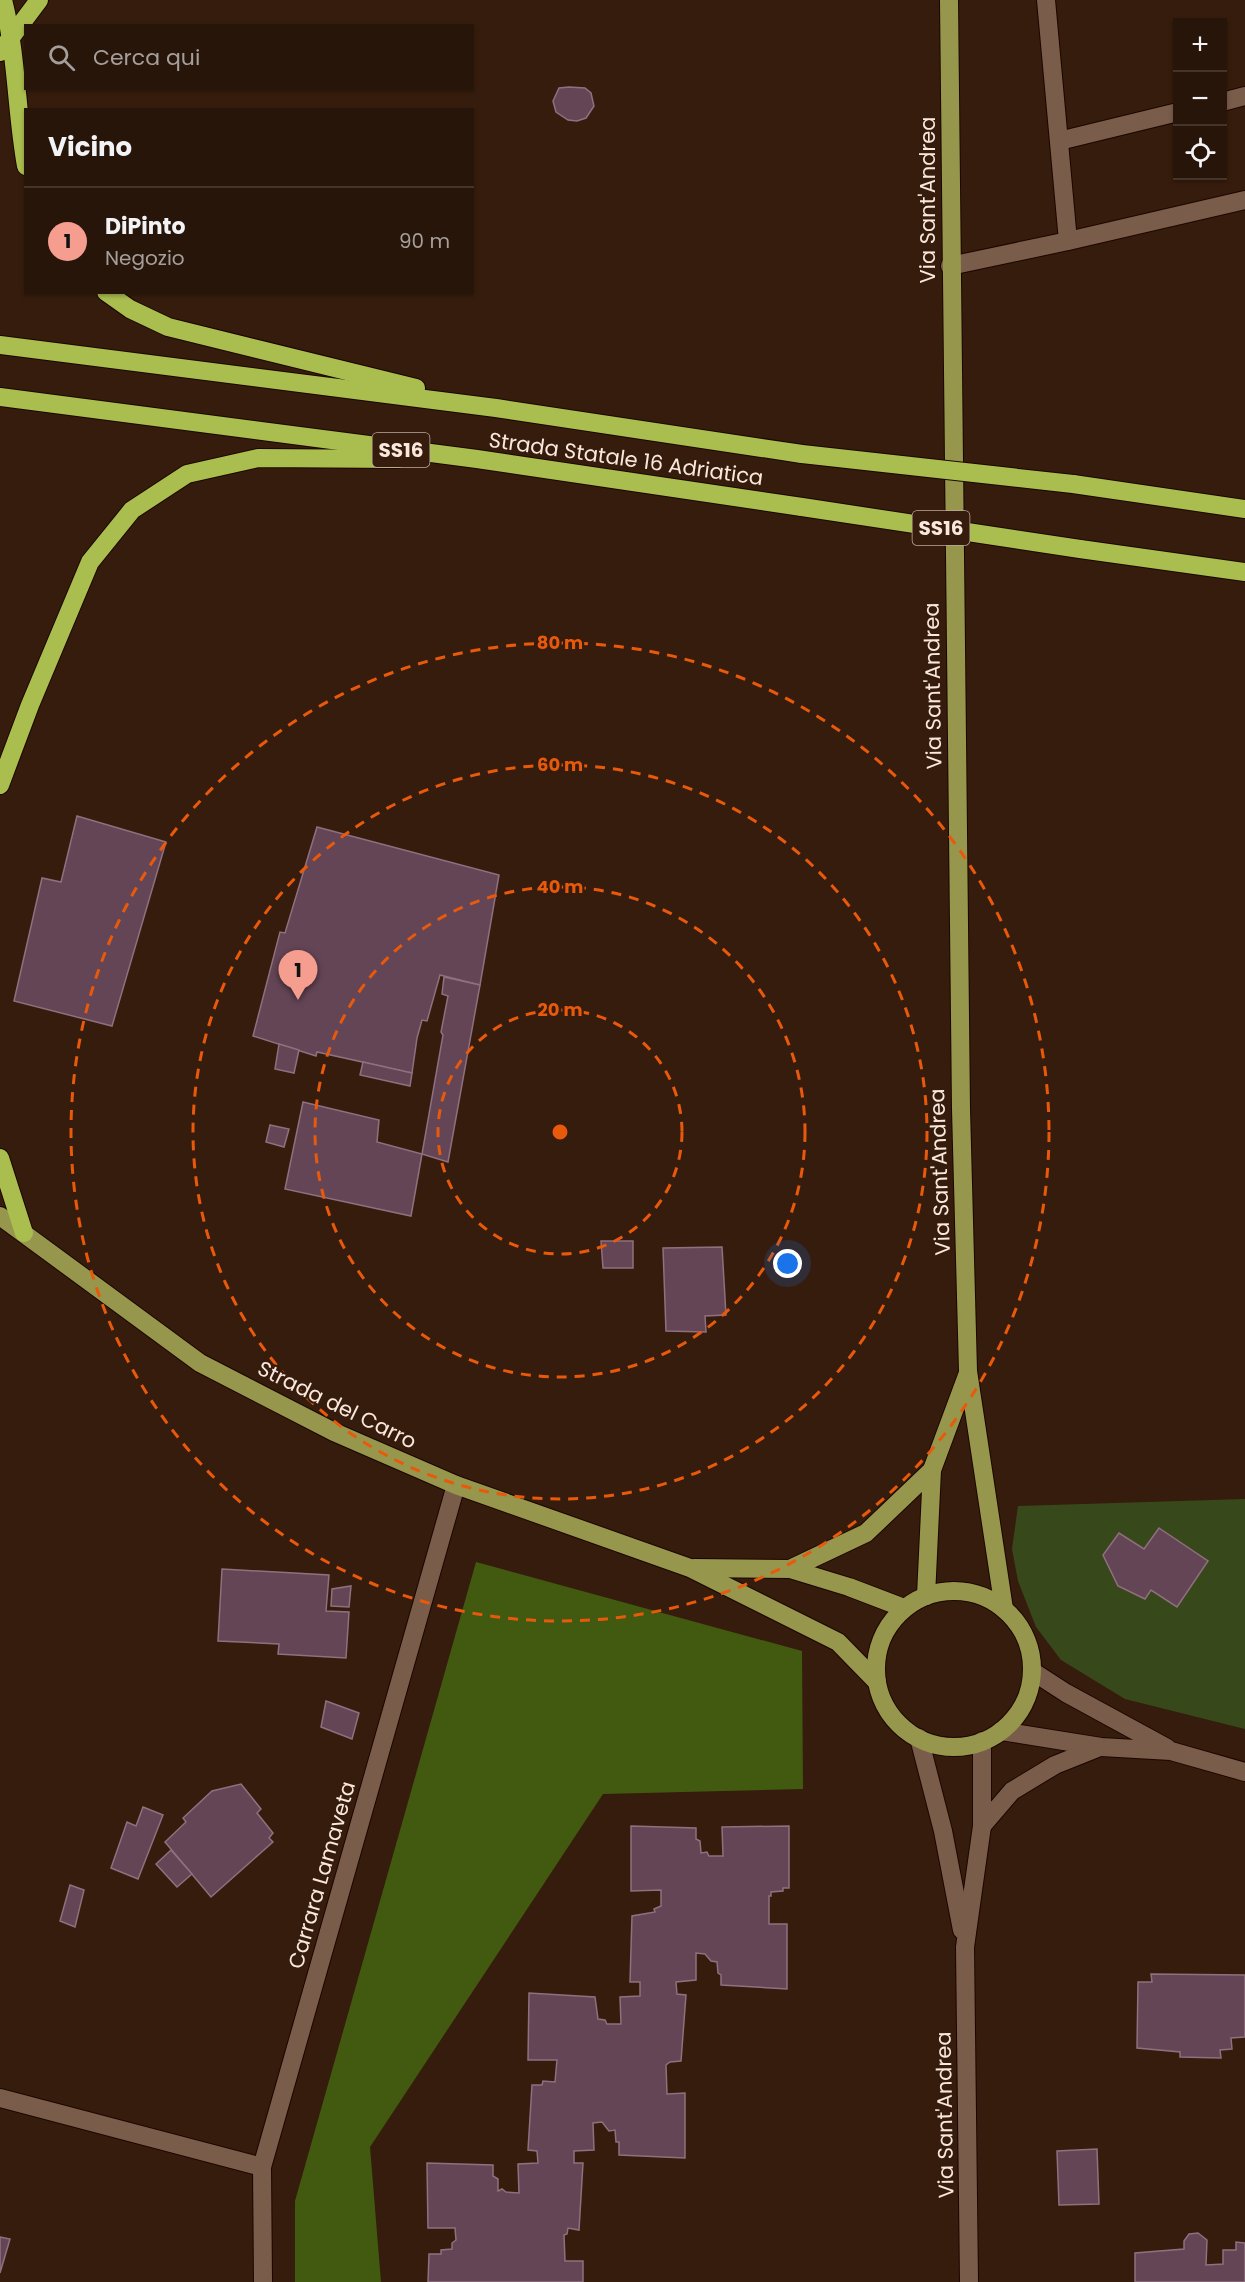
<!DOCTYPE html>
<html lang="it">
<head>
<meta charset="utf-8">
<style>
	:root { --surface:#281509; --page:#342217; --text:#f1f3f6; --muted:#a59f9c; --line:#44342a; --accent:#f59d8f }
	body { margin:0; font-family:Poppins,sans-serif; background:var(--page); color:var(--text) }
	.controls { position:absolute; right:18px; top:18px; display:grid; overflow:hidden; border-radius:0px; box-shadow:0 2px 4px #0004 }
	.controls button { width:54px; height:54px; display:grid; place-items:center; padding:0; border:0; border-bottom:2px solid var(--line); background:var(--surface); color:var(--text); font:30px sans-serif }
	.you { position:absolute; left:788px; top:1264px; width:21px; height:21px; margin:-15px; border:4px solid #fff; border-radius:50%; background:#1a73e8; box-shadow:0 0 0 9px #1a73e833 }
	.badge { display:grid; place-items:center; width:39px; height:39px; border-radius:50%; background:var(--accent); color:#111; font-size:20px; font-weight:700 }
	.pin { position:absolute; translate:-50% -50px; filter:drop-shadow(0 2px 3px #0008) }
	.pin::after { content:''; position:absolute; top:32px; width:21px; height:18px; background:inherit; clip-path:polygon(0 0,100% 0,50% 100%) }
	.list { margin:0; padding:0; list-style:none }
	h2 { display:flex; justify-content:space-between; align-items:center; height:78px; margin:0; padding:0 24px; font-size:26px }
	h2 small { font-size:20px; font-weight:400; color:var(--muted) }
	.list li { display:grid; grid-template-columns:39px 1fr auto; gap:18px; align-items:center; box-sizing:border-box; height:108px; padding:0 24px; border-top:2px solid var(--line) }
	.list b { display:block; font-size:22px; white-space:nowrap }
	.list p { margin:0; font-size:20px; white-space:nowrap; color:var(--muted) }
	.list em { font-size:20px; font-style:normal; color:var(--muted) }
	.icon { flex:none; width:33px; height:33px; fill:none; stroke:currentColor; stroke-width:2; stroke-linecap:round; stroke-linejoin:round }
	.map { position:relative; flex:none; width:1245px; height:2282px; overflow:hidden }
	.search { position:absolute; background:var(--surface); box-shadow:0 2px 4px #0004; left:24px; top:24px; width:450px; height:66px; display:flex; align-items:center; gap:15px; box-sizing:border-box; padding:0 21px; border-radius:0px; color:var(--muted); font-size:22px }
	.panel { position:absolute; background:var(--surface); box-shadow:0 2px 4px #0004; left:24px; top:108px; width:450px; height:186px; border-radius:0px }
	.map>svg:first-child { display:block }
	.green { fill:#37491b }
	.forest { fill:#415a10 }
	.building { fill:#644555; stroke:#906f7f; stroke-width:1.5 }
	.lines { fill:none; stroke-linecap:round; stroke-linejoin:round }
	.lane-casing { stroke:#1c0600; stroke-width:20 }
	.street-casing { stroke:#1c0600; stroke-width:20 }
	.secondary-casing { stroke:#1c0600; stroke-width:20 }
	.primary-casing { stroke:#1c0600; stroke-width:20 }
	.highway-casing { stroke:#1c0600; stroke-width:20 }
	.lane { stroke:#7a5c4a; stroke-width:18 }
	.street { stroke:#7a5c4a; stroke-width:18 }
	.secondary { stroke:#7a5c4a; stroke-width:18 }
	.primary { stroke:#96974d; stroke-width:18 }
	.highway { stroke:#a9be4f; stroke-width:18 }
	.highway-bridge-casing { stroke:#1c0600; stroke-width:20; stroke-linecap:butt }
	.highway-bridge { stroke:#a9be4f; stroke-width:18 }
	.ring { fill:none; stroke:#e8590c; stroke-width:3; stroke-dasharray:10 8 }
	.labels { text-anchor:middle; stroke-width:4.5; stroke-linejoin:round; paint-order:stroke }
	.shield { fill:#361c0c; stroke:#bfab9e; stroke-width:1.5 }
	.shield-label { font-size:20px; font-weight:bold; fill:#fae8dd }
	.street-label { font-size:21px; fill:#fae8dd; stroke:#361c0c }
	.centre { fill:#e8590c; stroke:#361c0c; stroke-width:3 }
	.ring-label { font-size:18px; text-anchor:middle; font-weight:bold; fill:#e8590c; stroke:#361c0c; stroke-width:4.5; stroke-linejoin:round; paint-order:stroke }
</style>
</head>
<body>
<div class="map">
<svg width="1245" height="2282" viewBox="0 0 1245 2282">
	<rect width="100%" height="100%" fill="#361c0c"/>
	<polygon class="green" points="1245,1499 1245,1729 1125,1699 1061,1660 1036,1627 1018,1581 1012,1549 1018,1506"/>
	<polygon class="forest" points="476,1562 802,1651 803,1789 603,1794 370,2147 381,2282 295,2282 295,2201"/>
	<g class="building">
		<polygon points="569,87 585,88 591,93 594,106 586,118 577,121 568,120 556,112 553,101 559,88"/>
		<polygon points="77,816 166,842 112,1026 14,1001 42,878 61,882"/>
		<polygon points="317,827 499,875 480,985 440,975 427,1021 422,1020 417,1038 412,1073 317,1052 316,1056 253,1036 280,932 285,933"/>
		<polygon points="444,977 480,985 448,1162 422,1154 443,1035 441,1032 448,996 442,994"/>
		<polygon points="279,1044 299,1050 294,1073 275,1069"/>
		<polygon points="363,1062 412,1073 410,1086 360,1075"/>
		<polygon points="303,1102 379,1120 377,1142 422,1154 411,1216 285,1189"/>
		<polygon points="270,1125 289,1129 284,1147 266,1142"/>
		<polygon points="601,1241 633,1241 633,1268 603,1268"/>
		<polygon points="722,1247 726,1315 705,1316 706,1332 666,1331 663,1248"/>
		<polygon points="1159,1528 1208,1561 1177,1607 1151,1590 1145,1599 1118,1586 1103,1555 1119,1533 1144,1549"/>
		<polygon points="222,1569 329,1575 326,1611 349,1612 346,1658 278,1654 279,1644 218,1641"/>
		<polygon points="351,1586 349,1607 331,1606 332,1589"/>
		<polygon points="326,1701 359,1713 352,1739 321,1727"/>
		<polygon points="241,1784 261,1809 257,1813 273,1833 269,1838 273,1842 211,1897 165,1842 186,1822 183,1818 212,1791"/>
		<polygon points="143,1807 163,1815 138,1879 111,1868 127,1822 136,1826"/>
		<polygon points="631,1826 696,1828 696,1839 700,1841 701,1853 707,1852 709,1856 723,1856 722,1827 789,1826 789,1888 783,1888 783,1891 771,1892 771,1896 769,1896 769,1924 787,1924 787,1989 721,1985 721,1975 718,1973 717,1962 711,1961 705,1954 696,1953 696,1980 676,1982 677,1994 686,1995 681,2061 670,2062 666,2065 667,2094 685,2093 685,2158 619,2155 619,2142 616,2142 615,2130 609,2131 602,2122 593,2123 594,2150 574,2151 574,2163 583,2163 579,2230 568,2228 567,2234 564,2235 565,2261 583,2261 583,2282 428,2282 429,2254 441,2254 441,2250 452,2249 452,2243 456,2240 455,2228 428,2228 427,2163 493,2165 493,2176 498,2179 498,2191 502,2189 506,2192 519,2193 518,2164 538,2163 537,2151 528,2150 532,2085 542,2085 543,2081 555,2082 557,2060 528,2060 529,1993 595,1997 598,2019 605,2020 607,2024 621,2024 620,1997 640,1996 640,1982 630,1982 632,1916 655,1912 654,1909 661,1906 661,1890 631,1891"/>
		<polygon points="171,1850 192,1874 177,1887 156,1864"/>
		<polygon points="70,1885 84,1890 75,1927 60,1921"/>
		<polygon points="1151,1974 1245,1975 1245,2037 1231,2038 1232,2049 1220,2050 1221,2058 1180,2057 1180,2052 1137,2048 1138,1982 1152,1982"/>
		<polygon points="1097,2149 1099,2204 1059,2205 1057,2151"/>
		<polygon points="1198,2233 1207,2240 1206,2265 1223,2264 1223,2250 1236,2250 1236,2242 1245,2243 1245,2282 1135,2282 1135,2253 1184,2249 1184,2241 1189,2234"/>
		<polygon points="0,2237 10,2239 0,2273"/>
	</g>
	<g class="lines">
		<defs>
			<g id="lane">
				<polyline points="1222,102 1245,96"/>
				<polyline points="1059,141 1178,112"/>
				<polyline points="950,266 1068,241 1046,0"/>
			</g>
			<g id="street">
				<polyline points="1068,241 1245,200"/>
				<polyline points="1032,1671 1066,1693 1167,1748"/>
				<polyline points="1001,1731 1101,1747 1171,1751 1245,1772"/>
				<polyline points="982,1826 1012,1791 1055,1765 1100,1747"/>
				<polyline points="0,2098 262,2167"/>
				<polyline points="263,2282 262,2167 456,1485"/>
			</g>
			<g id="secondary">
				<polyline points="919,1738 943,1831 962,1930"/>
				<polyline points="969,2282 965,1947 982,1826 982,1741"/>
			</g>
			<g id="primary">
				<polyline points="949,0 961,1109 968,1371 1004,1609"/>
				<polyline points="0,1216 200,1363 334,1432 456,1485 690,1568 838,1642 877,1682"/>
				<polyline points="694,1568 790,1569 849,1587 904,1608"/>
				<polyline points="790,1569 866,1533 932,1470"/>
				<circle cx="954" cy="1669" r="78"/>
				<polyline points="926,1596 932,1470 968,1373"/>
			</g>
			<g id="highway">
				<path d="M3,0C17,54 16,110 26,166"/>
				<polyline points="0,52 39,0"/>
				<polyline points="106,292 130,309 168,327 416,388"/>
				<polyline points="0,345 496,408 802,454"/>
				<polyline points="0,397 477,459 802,507"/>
				<polyline points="1073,484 1245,509"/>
				<polyline points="1080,549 1245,572"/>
				<polyline points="0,785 30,705 90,562 132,510 187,474 258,458 398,459"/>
				<polyline points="0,1158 24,1233"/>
			</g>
		</defs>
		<use href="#lane" class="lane-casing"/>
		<use href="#street" class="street-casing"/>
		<use href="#secondary" class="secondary-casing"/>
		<use href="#primary" class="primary-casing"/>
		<use href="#highway" class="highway-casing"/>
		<use href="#lane" class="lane"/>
		<use href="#street" class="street"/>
		<use href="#secondary" class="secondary"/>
		<use href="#primary" class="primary"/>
		<use href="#highway" class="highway"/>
		<defs>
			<g id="highway-bridge">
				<polyline points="802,454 1073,484"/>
				<polyline points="802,507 1080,549"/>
			</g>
		</defs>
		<use href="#highway-bridge" class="highway-bridge-casing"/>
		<use href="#highway-bridge" class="highway-bridge"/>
	</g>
	<g class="ring">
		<circle cx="560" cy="1132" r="122"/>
		<circle cx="560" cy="1132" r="245"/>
		<circle cx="560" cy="1132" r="367"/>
		<circle cx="560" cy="1132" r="489"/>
	</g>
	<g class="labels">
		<g class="shield">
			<rect x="372.5" y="433" width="57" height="34" rx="4.5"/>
			<rect x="912.5" y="511" width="57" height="34" rx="4.5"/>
		</g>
		<g class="shield-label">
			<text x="401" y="457">SS16</text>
			<text x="941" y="535">SS16</text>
		</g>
		<g class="street-label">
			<text transform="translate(928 200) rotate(-90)" y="7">Via Sant'Andrea</text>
			<text transform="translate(626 459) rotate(8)" y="7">Strada Statale 16 Adriatica</text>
			<text transform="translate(933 686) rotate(-91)" y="7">Via Sant'Andrea</text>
			<text transform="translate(940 1172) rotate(-92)" y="7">Via Sant'Andrea</text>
			<text transform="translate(337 1405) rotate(26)" y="7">Strada del Carro</text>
			<text transform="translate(322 1875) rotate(-74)" y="7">Carrara Lamaveta</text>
			<text transform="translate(945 2115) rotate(-91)" y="7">Via Sant'Andrea</text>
		</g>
	</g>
	<circle cx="560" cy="1132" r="9" class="centre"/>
	<g class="ring-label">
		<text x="560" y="649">80 m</text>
		<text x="560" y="771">60 m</text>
		<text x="560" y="893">40 m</text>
		<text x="560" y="1016">20 m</text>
	</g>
</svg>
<div class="controls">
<button>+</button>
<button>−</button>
<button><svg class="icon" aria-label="locate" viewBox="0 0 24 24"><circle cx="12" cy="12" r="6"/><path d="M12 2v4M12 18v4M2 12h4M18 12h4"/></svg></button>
</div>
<div class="you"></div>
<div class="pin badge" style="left:298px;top:1000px">1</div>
<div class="search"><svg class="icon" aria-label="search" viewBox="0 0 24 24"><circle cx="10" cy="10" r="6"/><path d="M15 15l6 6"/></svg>Cerca qui</div>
<section class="panel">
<h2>Vicino<small></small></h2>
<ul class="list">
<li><span class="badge">1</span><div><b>DiPinto</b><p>Negozio</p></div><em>90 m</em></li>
</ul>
</section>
</div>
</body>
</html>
